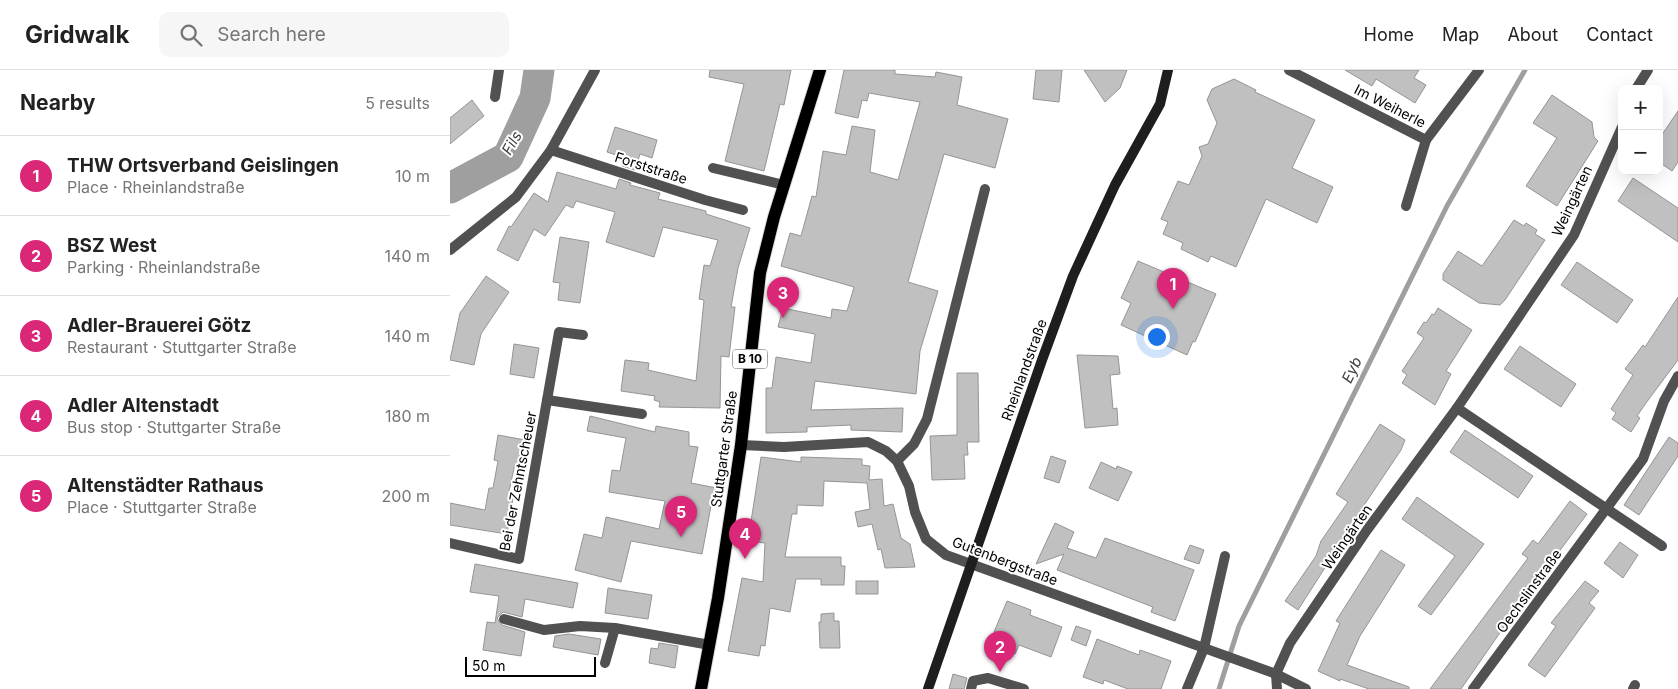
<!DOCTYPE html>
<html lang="en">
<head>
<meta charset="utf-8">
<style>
	:root { --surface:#fff; --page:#f6f6f6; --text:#222; --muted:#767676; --line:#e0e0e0; --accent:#db2777 }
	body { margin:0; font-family:Inter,sans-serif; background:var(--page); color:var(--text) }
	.controls { position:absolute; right:15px; top:15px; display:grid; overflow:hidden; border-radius:10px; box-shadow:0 5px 20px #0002 }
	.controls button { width:45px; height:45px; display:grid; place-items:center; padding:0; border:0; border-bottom:1px solid var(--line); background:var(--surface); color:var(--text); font:25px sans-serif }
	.scale { position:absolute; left:15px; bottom:12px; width:131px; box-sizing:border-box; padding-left:5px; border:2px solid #000; border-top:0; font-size:14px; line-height:18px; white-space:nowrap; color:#000; -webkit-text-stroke:4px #fff; paint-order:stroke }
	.you { position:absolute; left:706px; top:266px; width:18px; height:18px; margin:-12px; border:4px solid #fff; border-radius:50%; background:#1a73e8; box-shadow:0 0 0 8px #1a73e833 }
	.badge { display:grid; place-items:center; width:32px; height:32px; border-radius:50%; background:var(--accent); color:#fff; font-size:16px; font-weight:700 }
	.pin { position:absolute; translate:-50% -41px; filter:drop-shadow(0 1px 2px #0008) }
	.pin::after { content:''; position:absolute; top:26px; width:18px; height:15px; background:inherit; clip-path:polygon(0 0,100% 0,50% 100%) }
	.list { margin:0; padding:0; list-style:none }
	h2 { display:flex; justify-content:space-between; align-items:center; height:65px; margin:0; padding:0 20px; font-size:21px }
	h2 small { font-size:16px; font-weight:400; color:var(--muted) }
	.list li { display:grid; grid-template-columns:32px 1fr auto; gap:15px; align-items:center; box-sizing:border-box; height:80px; padding:0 20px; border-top:1px solid var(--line) }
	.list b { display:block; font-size:19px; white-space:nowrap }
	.list p { margin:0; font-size:16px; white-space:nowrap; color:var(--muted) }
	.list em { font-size:16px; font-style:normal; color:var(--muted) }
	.icon { flex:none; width:28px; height:28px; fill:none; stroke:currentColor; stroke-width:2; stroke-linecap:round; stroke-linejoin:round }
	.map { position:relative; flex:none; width:1228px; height:619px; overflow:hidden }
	header { display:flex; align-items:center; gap:30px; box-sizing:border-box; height:70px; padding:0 25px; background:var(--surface); border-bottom:1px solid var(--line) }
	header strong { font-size:24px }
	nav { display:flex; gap:28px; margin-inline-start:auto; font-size:18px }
	.search { width:350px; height:45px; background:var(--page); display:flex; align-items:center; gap:12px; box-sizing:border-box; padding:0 18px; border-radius:10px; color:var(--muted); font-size:19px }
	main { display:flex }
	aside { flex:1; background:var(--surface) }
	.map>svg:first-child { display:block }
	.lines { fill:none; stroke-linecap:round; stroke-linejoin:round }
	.stream { stroke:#9f9f9f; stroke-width:5 }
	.river { stroke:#9f9f9f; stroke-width:31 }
	.building { fill:#c0c0c0; stroke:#959595 }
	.primary-casing { stroke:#dbdbdb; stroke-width:14 }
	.lane { stroke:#515151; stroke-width:10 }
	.street { stroke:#515151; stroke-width:10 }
	.secondary { stroke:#1e1e1e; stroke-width:10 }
	.primary { stroke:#000; stroke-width:12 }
	.labels { text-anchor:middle; stroke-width:4; stroke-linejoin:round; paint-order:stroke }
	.shield { fill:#fff; stroke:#4c4c4c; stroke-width:1 }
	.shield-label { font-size:12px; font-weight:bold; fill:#000 }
	.street-label { font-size:14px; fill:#000; stroke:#fff }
	.water-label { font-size:15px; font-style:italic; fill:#404040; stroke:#fff }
</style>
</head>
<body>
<header>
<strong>Gridwalk</strong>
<div class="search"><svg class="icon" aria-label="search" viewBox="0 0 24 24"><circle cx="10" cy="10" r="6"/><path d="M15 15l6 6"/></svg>Search here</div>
<nav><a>Home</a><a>Map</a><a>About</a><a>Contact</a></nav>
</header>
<main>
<aside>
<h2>Nearby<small>5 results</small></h2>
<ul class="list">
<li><span class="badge">1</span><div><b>THW Ortsverband Geislingen</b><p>Place · Rheinlandstraße</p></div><em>10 m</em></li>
<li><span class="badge">2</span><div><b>BSZ West</b><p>Parking · Rheinlandstraße</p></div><em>140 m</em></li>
<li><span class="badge">3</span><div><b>Adler-Brauerei Götz</b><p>Restaurant · Stuttgarter Straße</p></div><em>140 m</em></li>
<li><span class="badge">4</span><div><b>Adler Altenstadt</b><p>Bus stop · Stuttgarter Straße</p></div><em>180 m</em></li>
<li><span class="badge">5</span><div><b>Altenstädter Rathaus</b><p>Place · Stuttgarter Straße</p></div><em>200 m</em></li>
</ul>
</aside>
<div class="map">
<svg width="1228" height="619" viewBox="0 0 1228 619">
	<rect width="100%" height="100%" fill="#fff"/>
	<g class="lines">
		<polyline class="stream" points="769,619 789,556 997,136 1075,0"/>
		<polyline class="river" points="0,118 58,87 85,28 89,0"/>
	</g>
	<g class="building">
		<polygon points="260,0 341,0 334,35 330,34 314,101 275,91 294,14 259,7"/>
		<polygon points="394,0 445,0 445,4 485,7 486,2 512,7 507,35 558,49 545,98 494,84 458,212 488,221 470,281 466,324 365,311 361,340 453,338 452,362 401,360 401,355 357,357 357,362 316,363 316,318 322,318 326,287 361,293 365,264 328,257 333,238 381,248 382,239 397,241 404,217 331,196 340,163 351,166 362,126 366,127 373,81 396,85 402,56 425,60 420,102 448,110 470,32 419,23 417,31 412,30 408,48 385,43"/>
		<polygon points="586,0 612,0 609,32 583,29"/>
		<polygon points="634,0 677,0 670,18 655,32"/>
		<polygon points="895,0 969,0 964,8 976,15 965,33 926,9 922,16"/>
		<polygon points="784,9 806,20 805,22 865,50 842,98 883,117 867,153 816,129 786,197 761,186 758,192 731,179 733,173 713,164 718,152 711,149 728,111 739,115 752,86 749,77 758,74 767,53 757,30 762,19"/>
		<polygon points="1102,25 1142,52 1144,67 1148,71 1107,136 1076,116 1107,68 1083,53"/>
		<polygon points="22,30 34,46 0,74 0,48"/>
		<polygon points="1228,41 1228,92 1222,101 1209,92 1209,69"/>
		<polygon points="165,57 207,70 202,88 190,84 185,100 172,96 175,88 157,82"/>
		<polygon points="107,102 166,119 169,109 181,113 180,115 210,123 208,129 256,141 256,144 300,158 288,198 281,237 285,237 279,287 271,286 270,338 209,337 210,332 204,330 205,326 171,321 175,290 199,293 198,300 246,311 254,230 249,229 254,195 260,196 268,170 213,157 204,187 156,172 165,142 126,131 123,138 116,135 95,166 84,159 68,191 47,180 59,156 61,157 84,123 98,132"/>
		<polygon points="1183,108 1228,138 1228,172 1168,131"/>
		<polygon points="1064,150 1074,156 1076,153 1087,160 1085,164 1095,170 1055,230 1050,235 1029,233 993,210 993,204 1008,181 1032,196"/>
		<polygon points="110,167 139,172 130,233 108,230 110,213 103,212"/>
		<polygon points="688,191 766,224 745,272 743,271 737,285 671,255 681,233 671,228"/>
		<polygon points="1127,192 1183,230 1167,253 1111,215"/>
		<polygon points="36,206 59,222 31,264 24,295 0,290 10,243"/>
		<polygon points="1228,227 1228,290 1196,333 1187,346 1190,348 1181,362 1162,349 1166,343 1161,339 1183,305 1175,299 1193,275 1195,277"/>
		<polygon points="988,238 1022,260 996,301 1001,304 985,335 952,313 957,305 952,301 974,268 967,263 974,252 976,253 982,244 984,245"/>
		<polygon points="64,274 89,278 84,308 60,304"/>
		<polygon points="1070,276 1126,314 1111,337 1054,299"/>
		<polygon points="627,285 668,286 670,304 660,305 663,339 667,338 668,355 635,358"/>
		<polygon points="507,303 528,303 529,372 517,372 518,385 514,385 515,409 482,410 480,366 507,365"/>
		<polygon points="140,346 205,362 206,356 239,362 239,376 248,377 241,413 267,418 264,436 261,436 252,484 181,471 171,512 125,500 134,464 152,468 156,447 209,459 215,431 159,422 162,400 170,401 176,368 137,361"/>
		<polygon points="930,354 955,370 951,380 876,492 878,493 848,540 835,531 866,486 871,471 898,432 886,424"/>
		<polygon points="1015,360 1083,406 1068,428 1000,382"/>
		<polygon points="48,365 75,370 71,395 65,394 59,421 64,422 57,464 0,455 0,433 35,440 39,418 43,418 48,391 44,390"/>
		<polygon points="1219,367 1228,373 1228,386 1189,445 1174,435"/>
		<polygon points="601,386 616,391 609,413 594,408"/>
		<polygon points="311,387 351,392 351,387 412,389 412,395 420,396 419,410 432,409 434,436 443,434 451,468 460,474 465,497 435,498 431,479 428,480 422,454 408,457 405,442 420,439 417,413 374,411 373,436 347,435 347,444 342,444 335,487 391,487 391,496 395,496 394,515 371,515 371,509 346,509 340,542 320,538 315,576 311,575 309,586 278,581 292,508 313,512 315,473 298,471"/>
		<polygon points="651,392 666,399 667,396 682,402 668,431 639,418"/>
		<polygon points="967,427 1034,474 981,545 968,536 1005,486 952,449"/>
		<polygon points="1120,431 1137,444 1105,487 1108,489 1097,503 1095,501 1058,555 1056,554 1011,619 980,619 1078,488 1072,484 1083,470 1088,474"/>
		<polygon points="605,453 624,462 617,478 646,488 655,468 744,500 725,551 701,542 703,537 607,500 614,484 586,494"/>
		<polygon points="1170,472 1188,485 1173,508 1154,493"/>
		<polygon points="740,475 754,480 749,494 734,489"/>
		<polygon points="931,480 955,495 910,566 897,595 959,617 959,619 919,619 890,609 890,611 868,601 890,553 886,551"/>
		<polygon points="25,494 128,513 123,538 75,529 72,547 53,542 47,548 52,555 75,562 71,586 33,580 37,552 45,553 49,526 20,522"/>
		<rect x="406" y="511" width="22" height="13"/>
		<polygon points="1135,511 1149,521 1139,533 1145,538 1095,607 1078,595 1106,556 1101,553"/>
		<polygon points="158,518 202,525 198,549 155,543"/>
		<polygon points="557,531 581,540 580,545 612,557 601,587 569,575 565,584 541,576 546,562 544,562"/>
		<polygon points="384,543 384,551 389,551 390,578 370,578 369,552 371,552 371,544"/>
		<polygon points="626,556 641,561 636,576 621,570"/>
		<polygon points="119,564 151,569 148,585 103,577 105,566"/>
		<polygon points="647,569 689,585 690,580 721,591 711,619 678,619 654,610 653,614 633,607"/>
		<polygon points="209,573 228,576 225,598 199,593 201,578 208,579"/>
		<polygon points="503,604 517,608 514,619 499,619"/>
	</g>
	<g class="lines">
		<defs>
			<polyline id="primary" points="251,619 268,528 291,375 310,203 324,147 370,0"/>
		</defs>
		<use href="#primary" class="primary-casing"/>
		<g class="lane">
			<polyline points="263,98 334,115"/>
			<polyline points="97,330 192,344"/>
			<polyline points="447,391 464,374 477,349 535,119"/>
			<polyline points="0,473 69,489 109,262 133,265"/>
			<polyline points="54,549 94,560 130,556 165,558 260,575"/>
			<polyline points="155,593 165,558"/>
			<polyline points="521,619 523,611 538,608 574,619"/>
			<polyline points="737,619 754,578"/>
			<polyline points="1183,619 1185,615"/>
		</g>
		<g class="street">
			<polyline points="839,0 976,70 1029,0"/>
			<polyline points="1186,19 1198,0"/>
			<polyline points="45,27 49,0"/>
			<polyline points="101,80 255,130 293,140"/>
			<polyline points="956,136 976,70"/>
			<polyline points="0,180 66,127 101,80 145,0"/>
			<polyline points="1007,338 1212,476"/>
			<polyline points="291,375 334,377 418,372 436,381 447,391 459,416 465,442 476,469 496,485 826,604 856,619"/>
			<polyline points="754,578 775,486"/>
			<polyline points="827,619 826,604 840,573 917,460 1007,338 1124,165 1172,57"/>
			<polyline points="1023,619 1193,389 1214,331 1228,306"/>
		</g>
		<polyline class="secondary" points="478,619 592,290 623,206 665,115 710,34 718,0"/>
		<use href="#primary" class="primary"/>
	</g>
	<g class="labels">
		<rect class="shield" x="282.5" y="279.5" width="35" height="19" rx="4"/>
		<g class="shield-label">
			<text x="300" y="293">B 10</text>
		</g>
		<g class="street-label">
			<text transform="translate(940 36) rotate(27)" y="5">Im Weiherle</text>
			<text transform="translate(201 98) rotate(18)" y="5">Forststraße</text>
			<text transform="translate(1122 131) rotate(-65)" y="5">Weingärten</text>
			<text transform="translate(574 300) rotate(-70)" y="5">Rheinlandstraße</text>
			<text transform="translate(274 379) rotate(-82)" y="5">Stuttgarter Straße</text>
			<text transform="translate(68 411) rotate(-79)" y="5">Bei der Zehntscheuer</text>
			<text transform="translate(897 467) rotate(-55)" y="5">Weingärten</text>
			<text transform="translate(555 491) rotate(21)" y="5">Gutenbergstraße</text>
			<text transform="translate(1079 521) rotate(-54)" y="5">Oechslinstraße</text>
		</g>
		<g class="water-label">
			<text transform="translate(62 73) rotate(-60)" y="5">Fils</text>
			<text transform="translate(902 300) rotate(-64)" y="5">Eyb</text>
		</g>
	</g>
</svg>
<div class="controls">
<button>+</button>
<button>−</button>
</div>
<div class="scale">50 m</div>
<div class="you"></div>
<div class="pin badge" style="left:723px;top:239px">1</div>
<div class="pin badge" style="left:550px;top:602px">2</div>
<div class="pin badge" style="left:333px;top:248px">3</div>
<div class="pin badge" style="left:295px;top:489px">4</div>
<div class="pin badge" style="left:231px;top:467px">5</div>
</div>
</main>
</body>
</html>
